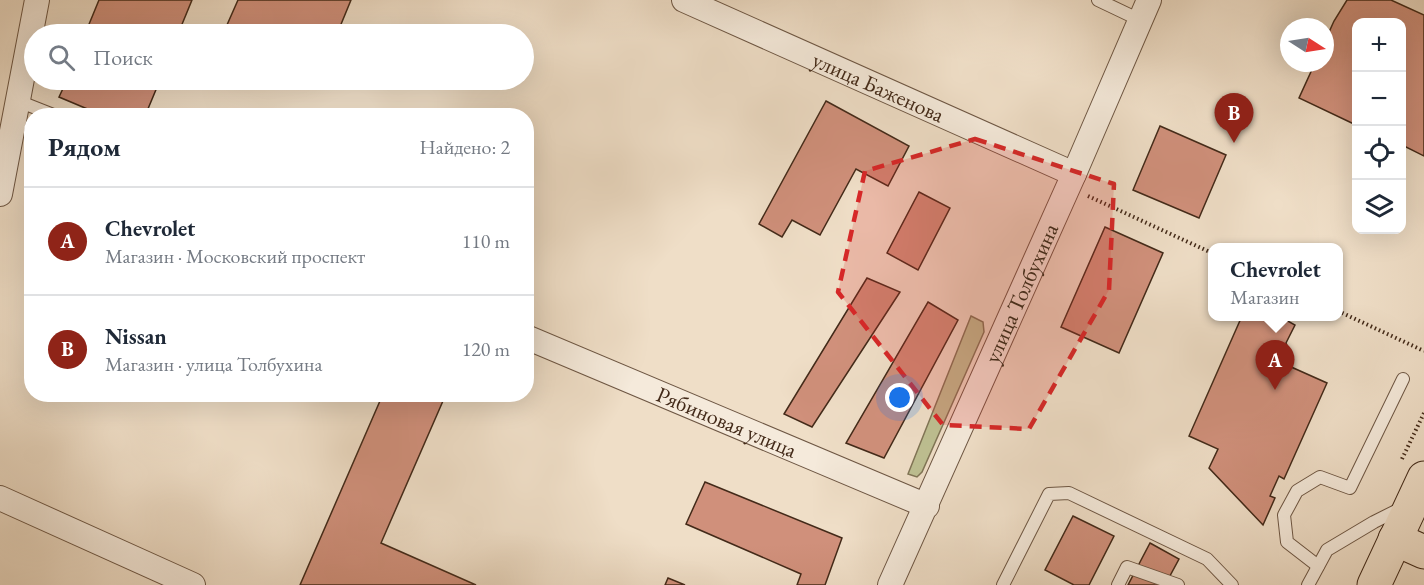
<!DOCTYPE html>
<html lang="ru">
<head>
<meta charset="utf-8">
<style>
	:root { --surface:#fff; --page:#f2f2f3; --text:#1f2937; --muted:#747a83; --line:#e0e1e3; --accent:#8f2418 }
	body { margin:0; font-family:"EB Garamond",serif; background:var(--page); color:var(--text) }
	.controls { position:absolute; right:18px; top:18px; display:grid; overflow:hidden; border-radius:12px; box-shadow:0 6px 24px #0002 }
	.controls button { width:54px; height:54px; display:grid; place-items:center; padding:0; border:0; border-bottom:2px solid var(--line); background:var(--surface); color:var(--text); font:30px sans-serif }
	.compass { position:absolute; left:1280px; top:18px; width:54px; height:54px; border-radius:50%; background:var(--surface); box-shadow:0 6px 24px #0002; rotate:102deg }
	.you { position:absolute; left:900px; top:398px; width:21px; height:21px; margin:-15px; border:4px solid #fff; border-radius:50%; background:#1a73e8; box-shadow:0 0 0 9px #1a73e833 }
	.badge { display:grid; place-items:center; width:39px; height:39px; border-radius:50%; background:var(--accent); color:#fff; font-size:20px; font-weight:700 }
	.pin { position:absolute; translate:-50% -50px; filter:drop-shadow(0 2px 3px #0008) }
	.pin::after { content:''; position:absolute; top:32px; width:21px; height:18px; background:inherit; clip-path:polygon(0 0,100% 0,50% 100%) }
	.popup { position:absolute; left:1208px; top:243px; width:135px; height:78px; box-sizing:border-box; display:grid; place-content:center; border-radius:12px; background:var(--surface); filter:drop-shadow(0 2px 4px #0005); font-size:20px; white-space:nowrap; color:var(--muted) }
	.popup b { font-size:22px; color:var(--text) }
	.popup::after { content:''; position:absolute; left:50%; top:100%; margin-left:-12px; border:12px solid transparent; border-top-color:var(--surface) }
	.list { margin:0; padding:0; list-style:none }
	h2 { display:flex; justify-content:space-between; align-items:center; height:78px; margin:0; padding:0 24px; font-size:26px }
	h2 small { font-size:20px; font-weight:400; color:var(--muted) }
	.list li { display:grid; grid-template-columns:39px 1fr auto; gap:18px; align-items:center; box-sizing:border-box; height:108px; padding:0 24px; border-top:2px solid var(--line) }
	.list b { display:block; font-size:22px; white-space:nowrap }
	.list p { margin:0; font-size:20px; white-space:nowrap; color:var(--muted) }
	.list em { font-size:20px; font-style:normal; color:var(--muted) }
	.icon { flex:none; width:33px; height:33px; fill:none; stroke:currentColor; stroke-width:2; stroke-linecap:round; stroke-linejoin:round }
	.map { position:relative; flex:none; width:1424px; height:585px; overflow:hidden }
	.search { position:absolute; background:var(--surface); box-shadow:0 6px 24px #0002; left:24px; top:24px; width:510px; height:66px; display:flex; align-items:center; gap:15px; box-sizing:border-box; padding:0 21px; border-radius:33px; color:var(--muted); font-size:22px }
	.panel { position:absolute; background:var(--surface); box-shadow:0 6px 24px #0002; left:24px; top:108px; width:510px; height:294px; border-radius:24px }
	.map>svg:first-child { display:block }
	.green { fill:#bec092; stroke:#807556; stroke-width:1.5 }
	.building { fill:#d0907b; stroke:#432a19; stroke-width:1.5 }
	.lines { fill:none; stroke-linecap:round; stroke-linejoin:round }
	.lane-casing { stroke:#6e5744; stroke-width:14 }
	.street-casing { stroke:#6e5744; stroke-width:26 }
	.primary-casing { stroke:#432a19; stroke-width:35 }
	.path { stroke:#432a19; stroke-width:4; stroke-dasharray:1.5 3; stroke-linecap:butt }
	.lane { stroke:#f5eadb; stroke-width:12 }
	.street { stroke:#f5eadb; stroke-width:24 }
	.primary { stroke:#efdec7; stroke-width:33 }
	.marked { fill:#d62828; fill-opacity:0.2; stroke:#d62828; stroke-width:4.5; stroke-dasharray:12 8; stroke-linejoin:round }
	.labels { text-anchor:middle; stroke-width:5; stroke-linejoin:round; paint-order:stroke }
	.street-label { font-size:22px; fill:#432a19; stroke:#f5eadb }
</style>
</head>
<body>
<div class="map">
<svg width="1424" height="585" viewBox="0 0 1424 585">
	<rect width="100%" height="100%" fill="#efdec7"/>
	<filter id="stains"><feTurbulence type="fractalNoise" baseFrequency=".00333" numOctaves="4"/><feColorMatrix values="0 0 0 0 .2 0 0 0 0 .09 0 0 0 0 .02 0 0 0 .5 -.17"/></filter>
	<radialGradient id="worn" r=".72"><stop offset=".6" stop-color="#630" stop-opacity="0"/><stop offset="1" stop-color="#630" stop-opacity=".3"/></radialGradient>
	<polygon class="green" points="971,316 983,322 984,332 922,472 917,477 908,474"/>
	<g class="building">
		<polygon points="99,0 192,0 178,34 85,34"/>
		<polygon points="238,0 351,0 337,34 223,34"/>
		<polygon points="1347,0 1391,0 1424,15 1424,156 1402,145 1402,22 1356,22 1356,125 1299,98 1315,63 1325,63 1325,41 1334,21"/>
		<polygon points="67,80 160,80 145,116 104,116 59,97"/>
		<polygon points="826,101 909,146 888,186 856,169 820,235 792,220 782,237 759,224"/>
		<polygon points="1160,126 1226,155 1199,218 1133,190"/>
		<polygon points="919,192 950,208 918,270 887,253"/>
		<polygon points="1105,227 1163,253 1119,353 1061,327"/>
		<polygon points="867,278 900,292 812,427 784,414"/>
		<polygon points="928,302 958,320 884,458 846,443"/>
		<polygon points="1242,316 1279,316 1295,325 1286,343 1292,358 1289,366 1327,383 1284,479 1279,476 1270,496 1275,498 1263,525 1209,468 1218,449 1189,436"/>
		<polygon points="383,394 446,394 381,543 476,585 300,585"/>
		<polygon points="705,482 842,538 825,585 797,585 801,574 686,524"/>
		<polygon points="1073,516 1114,536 1089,585 1074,585 1045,570"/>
		<polygon points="1150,543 1179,559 1165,585 1128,585"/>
		<polygon points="668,578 685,585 665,585"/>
	</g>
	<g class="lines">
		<defs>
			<g id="lane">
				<polyline points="1098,0 1140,20"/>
				<polyline points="18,101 56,116"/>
				<polyline points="1318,566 1287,542 1284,515 1297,491 1320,477 1350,488 1403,379"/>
				<polyline points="1003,585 1049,494 1069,493 1207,559 1232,585"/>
				<polyline points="1118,585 1127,567 1178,585"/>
				<polyline points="1308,585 1327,550 1374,522 1402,508"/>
			</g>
			<g id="street">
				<path id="s1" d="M684,0L1074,174"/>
				<polyline points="0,194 37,0"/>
				<path id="s2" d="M526,337L927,506"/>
				<polyline points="0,498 193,585"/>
				<path id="s3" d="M890,585L1074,174L1149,0"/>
			</g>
			<g id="primary">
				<polyline points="1395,539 1424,552"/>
				<polyline points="1374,585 1424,478"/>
			</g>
		</defs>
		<use href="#lane" class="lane-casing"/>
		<use href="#street" class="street-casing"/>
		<use href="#primary" class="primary-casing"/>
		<g class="path">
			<polyline points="1088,196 1212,253"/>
			<polyline points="1338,311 1424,351"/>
			<polyline points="1402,459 1424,413"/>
		</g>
		<use href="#lane" class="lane"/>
		<use href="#street" class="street"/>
		<use href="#primary" class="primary"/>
	</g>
	<path class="marked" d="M975,139L1114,184L1109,290L1029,429L943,425L838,292L865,171Z"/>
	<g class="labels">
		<g class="street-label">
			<text dy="8" stroke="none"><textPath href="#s1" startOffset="213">улица Баженова</textPath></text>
			<text dy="8" stroke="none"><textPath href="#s3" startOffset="320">улица Толбухина</textPath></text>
			<text dy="8" stroke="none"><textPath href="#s2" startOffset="218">Рябиновая улица</textPath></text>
		</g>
	</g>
	<rect width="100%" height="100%" filter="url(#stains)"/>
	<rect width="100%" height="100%" fill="url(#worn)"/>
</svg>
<div class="controls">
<button>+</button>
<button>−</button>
<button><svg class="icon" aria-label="locate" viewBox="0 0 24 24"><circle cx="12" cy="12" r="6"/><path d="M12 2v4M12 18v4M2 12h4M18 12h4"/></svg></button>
<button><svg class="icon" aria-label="layers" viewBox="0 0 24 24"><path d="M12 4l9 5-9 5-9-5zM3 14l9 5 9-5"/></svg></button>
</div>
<svg class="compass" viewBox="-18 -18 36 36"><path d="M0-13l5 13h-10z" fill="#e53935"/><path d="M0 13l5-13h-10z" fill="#747a83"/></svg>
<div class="you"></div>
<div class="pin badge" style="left:1275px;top:390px">A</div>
<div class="popup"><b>Chevrolet</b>Магазин</div>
<div class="pin badge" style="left:1234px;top:143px">B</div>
<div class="search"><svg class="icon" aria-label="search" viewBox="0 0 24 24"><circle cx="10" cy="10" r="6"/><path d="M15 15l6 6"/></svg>Поиск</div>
<section class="panel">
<h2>Рядом<small>Найдено: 2</small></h2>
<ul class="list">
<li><span class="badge">A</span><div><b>Chevrolet</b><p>Магазин · Московский проспект</p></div><em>110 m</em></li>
<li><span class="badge">B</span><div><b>Nissan</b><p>Магазин · улица Толбухина</p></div><em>120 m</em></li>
</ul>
</section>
</div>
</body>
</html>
